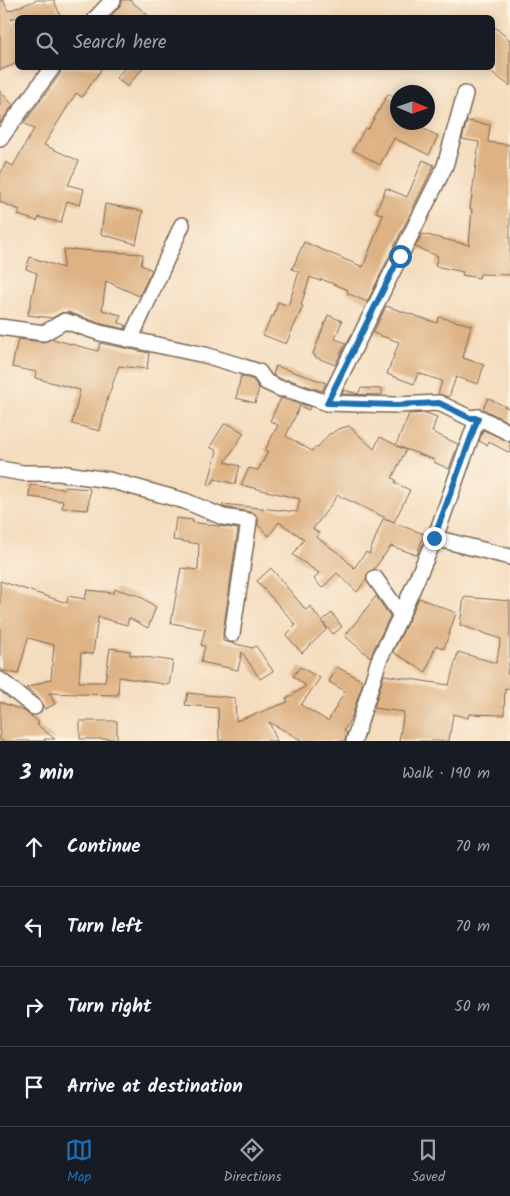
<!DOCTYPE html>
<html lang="en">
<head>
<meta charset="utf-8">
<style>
	:root { --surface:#171b24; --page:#20242c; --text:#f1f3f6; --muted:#9ea1a6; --line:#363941; --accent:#1f6fb2 }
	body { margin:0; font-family:Kalam,sans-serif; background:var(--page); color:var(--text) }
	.compass { position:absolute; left:390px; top:85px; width:45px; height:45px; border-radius:50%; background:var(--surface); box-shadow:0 2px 12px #0003; rotate:92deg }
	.stop { position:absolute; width:15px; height:15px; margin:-11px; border:4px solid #1f6fb2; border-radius:50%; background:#fff }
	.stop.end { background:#1f6fb2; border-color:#fff; box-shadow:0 1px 5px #0008 }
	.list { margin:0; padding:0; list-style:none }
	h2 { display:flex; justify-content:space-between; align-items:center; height:65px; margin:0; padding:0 20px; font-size:21px }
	h2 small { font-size:16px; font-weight:400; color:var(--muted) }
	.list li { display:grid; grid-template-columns:32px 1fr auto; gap:15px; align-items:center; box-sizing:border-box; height:80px; padding:0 20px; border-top:1px solid var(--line) }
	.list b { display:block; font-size:19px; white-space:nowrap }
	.list em { font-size:16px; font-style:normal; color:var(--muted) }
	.icon { flex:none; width:28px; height:28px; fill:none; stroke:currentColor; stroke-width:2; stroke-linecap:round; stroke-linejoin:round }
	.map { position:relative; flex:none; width:510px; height:741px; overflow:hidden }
	.search { position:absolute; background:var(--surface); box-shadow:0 2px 12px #0003; left:15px; right:15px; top:15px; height:55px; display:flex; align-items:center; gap:12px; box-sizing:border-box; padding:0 18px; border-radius:8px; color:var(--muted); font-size:19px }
	.sheet { height:385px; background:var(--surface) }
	nav { display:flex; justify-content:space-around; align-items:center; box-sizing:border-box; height:70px; border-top:1px solid var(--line); background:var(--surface); font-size:14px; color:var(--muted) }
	nav a { display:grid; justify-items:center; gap:2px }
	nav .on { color:var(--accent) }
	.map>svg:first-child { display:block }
	.building { fill:#deb284 }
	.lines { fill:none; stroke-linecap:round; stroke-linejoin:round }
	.street-casing { stroke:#7c6856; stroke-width:18 }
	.street { stroke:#fff; stroke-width:15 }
	.route { stroke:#1f6fb2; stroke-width:6 }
</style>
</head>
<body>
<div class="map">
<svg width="510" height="741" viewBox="0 0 510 741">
	<rect width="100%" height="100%" fill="#fcf5e5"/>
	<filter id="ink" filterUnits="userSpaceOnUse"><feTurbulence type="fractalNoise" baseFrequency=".02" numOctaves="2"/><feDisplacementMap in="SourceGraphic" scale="10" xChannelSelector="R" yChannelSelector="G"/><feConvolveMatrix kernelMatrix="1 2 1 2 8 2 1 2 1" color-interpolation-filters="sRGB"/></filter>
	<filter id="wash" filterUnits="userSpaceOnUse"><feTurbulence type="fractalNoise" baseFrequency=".0096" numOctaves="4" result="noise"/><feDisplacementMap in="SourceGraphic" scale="20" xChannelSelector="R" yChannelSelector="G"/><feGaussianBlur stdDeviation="1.12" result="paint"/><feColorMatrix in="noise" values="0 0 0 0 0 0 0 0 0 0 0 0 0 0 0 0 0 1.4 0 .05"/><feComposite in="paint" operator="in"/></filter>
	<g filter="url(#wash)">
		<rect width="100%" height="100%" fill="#f4dcbe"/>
		<g id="blocks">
			<g class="building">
				<polygon points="0,0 3,0 8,11 37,0 54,0 61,18 11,18 18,32 18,63 0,70"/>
				<polygon points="122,0 130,0 151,18 109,18 120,6"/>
				<polygon points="492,25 510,40 510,86 490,71 490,68 492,68"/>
				<polygon points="61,68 102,68 82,97 76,93 44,145 79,161 68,185 84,189 80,205 67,201 61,223 39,217 37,221 18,215 20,210 0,202 0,175 6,162 13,166 34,129 24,123 60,74"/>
				<polygon points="125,68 143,68 127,87 116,78"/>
				<polygon points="0,91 13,105 0,123"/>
				<polygon points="388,94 398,99 398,122 410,122 438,136 429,155 394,138 380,165 353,150 365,128 368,129"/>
				<polygon points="467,121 490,125 488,142 510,145 510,275 480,274 479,278 462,275 463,272 435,266 438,256 415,247 422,234 469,245 472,209 470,209 479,142 462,139"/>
				<polygon points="423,160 434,165 367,302 347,293 348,290 321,279 320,281 310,277 301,305 303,306 286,344 263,335 272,316 274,316 278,302 288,306 299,272 292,269 304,242 363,267 383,215 376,212 386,188 407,197"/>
				<polygon points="105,204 143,211 136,244 101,234"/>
				<polygon points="64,249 143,254 141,265 152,270 139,296 106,281 102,310 121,315 119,323 126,325 125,329 102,324 68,312 61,313 52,318 28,315 37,273 26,269 30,257 63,268"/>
				<polygon points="386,306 437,323 439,317 471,325 463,358 484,365 478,384 456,377 449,397 438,394 442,381 418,373 414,384 387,374 399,342 373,333"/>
				<polygon points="328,315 342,321 335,339 346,343 335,365 315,357 315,355 313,354"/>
				<polygon points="18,339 43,342 52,339 98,351 100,343 149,353 147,369 119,366 108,397 100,431 72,424 80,390 35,378 36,372 12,367"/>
				<polygon points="276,366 300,374 326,383 322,391 290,380 283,380 273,375"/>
				<polygon points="241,376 253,380 259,388 255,403 236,398"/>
				<polygon points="361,388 382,389 382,395 342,394 344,390 358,394"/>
				<polygon points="281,398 310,407 309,410 300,406 286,436 312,451 315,447 317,448 330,433 331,434 338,429 349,426 374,449 380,437 396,445 409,414 426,413 437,417 432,432 458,444 449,469 434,462 435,460 397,446 406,450 392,478 396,480 395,483 410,490 394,522 338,495 313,529 319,533 316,537 340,554 354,568 366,552 369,554 383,519 424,534 417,555 391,546 374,569 367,574 366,580 357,592 337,573 322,588 314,579 319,573 293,555 304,539 279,522 269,536 258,525 258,518 254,513 223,507 223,504 297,512 300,499 241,485 249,468 258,470 268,452 265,450 278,425 270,421"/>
				<polygon points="488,398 510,409 510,423 483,409"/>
				<polygon points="224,424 229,424 244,433 225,462 240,466 235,484 215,479 210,486 208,485 217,451 210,447"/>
				<polygon points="483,430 510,442 510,453 489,442 487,445 479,441"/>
				<polygon points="30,485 64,489 64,487 90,489 88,510 62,508 63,501 29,497"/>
				<polygon points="176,518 193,520 192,522 238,529 223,633 223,641 253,648 256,646 273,671 260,679 242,652 238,670 201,662 205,646 201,645 205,629 171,623 181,568 198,570 199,544 173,540"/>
				<polygon points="271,568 306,610 310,606 327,629 302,653 286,635 296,625 257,581"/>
				<polygon points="0,581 67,603 68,596 85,599 87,590 114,593 115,589 138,595 156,607 148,628 129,618 127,625 98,617 93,654 81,653 79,682 105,682 110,648 130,651 130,655 173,661 169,685 119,677 118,695 80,694 80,692 76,694 49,693 55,704 45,709 40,700 33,693 26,688 51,679 54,645 28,638 18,674 0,670"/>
				<polygon points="376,596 390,616 370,657 345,636"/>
				<polygon points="464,597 510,601 510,658 507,674 510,674 510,689 505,688 504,715 469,714 468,718 453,714 449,741 399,741 404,712 374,708 384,675 449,685 458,652 496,663 501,639 460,625"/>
				<polygon points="419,598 456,613 444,649 436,645 426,672 393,652"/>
				<polygon points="332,613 342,627 333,634 322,621"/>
				<polygon points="300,667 320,678 301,705 328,721 345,691 329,682 337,667 363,681 352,716 344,731 347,733 345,741 303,741 269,722 277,741 219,741 218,708 185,705 188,693 235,698 236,721 288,702 286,699 306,686 293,676"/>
				<polygon points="0,702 24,711 39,722 37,725 55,739 44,739 46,741 0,741"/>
				<rect x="80" y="721" width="37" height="18"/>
			</g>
		</g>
	</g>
	<g filter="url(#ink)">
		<use href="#blocks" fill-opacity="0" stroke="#7c6856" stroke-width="1"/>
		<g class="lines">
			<defs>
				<g id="street">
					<polyline points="96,18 113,0"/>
					<polyline points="0,139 52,68"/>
					<polyline points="0,327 44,333 65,321 100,333 205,355 241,366 259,372 266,382 281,389 287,389 327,403 396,405 439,403 470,418 478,417 510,433"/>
					<polyline points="130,340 182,225"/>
					<polyline points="327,403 445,166 465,94"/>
					<polyline points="0,469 23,473 59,473 109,480 185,501 223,517 249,521 232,634"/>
					<polyline points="435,538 510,557"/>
					<polyline points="375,578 401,615"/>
					<polyline points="0,680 34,707"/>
					<polyline points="354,741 379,660 401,615 435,538 478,417"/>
				</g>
			</defs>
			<use href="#street" class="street-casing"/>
			<use href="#street" class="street"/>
		</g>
	</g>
	<g class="lines" filter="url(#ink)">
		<polyline class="route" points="400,256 327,403 396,405 439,403 470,418 478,418 434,538"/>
	</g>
</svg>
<svg class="compass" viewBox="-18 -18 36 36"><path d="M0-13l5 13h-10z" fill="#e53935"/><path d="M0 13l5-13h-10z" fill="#9ea1a6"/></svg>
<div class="stop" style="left:400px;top:256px"></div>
<div class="stop end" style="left:434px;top:538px"></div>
<div class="search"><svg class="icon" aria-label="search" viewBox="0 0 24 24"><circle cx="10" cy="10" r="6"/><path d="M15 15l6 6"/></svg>Search here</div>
</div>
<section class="sheet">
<h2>3 min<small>Walk · 190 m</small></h2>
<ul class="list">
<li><svg class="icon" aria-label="ahead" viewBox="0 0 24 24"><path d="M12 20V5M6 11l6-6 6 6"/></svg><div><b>Continue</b></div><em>70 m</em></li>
<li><svg class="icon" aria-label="left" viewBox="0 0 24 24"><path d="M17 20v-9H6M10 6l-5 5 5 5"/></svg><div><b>Turn left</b></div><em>70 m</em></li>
<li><svg class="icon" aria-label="right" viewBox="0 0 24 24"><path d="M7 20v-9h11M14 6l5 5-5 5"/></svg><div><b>Turn right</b></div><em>50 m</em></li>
<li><svg class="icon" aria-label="arrive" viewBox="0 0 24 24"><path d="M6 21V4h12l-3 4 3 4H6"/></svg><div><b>Arrive at destination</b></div></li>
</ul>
</section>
<nav>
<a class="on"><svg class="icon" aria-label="map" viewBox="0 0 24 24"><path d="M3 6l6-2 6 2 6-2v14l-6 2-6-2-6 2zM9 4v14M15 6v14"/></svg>Map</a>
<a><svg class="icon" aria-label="directions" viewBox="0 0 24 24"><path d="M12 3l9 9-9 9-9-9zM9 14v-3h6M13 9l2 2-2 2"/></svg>Directions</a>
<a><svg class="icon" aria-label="saved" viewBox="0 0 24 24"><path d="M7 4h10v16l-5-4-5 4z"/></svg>Saved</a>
</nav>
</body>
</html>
